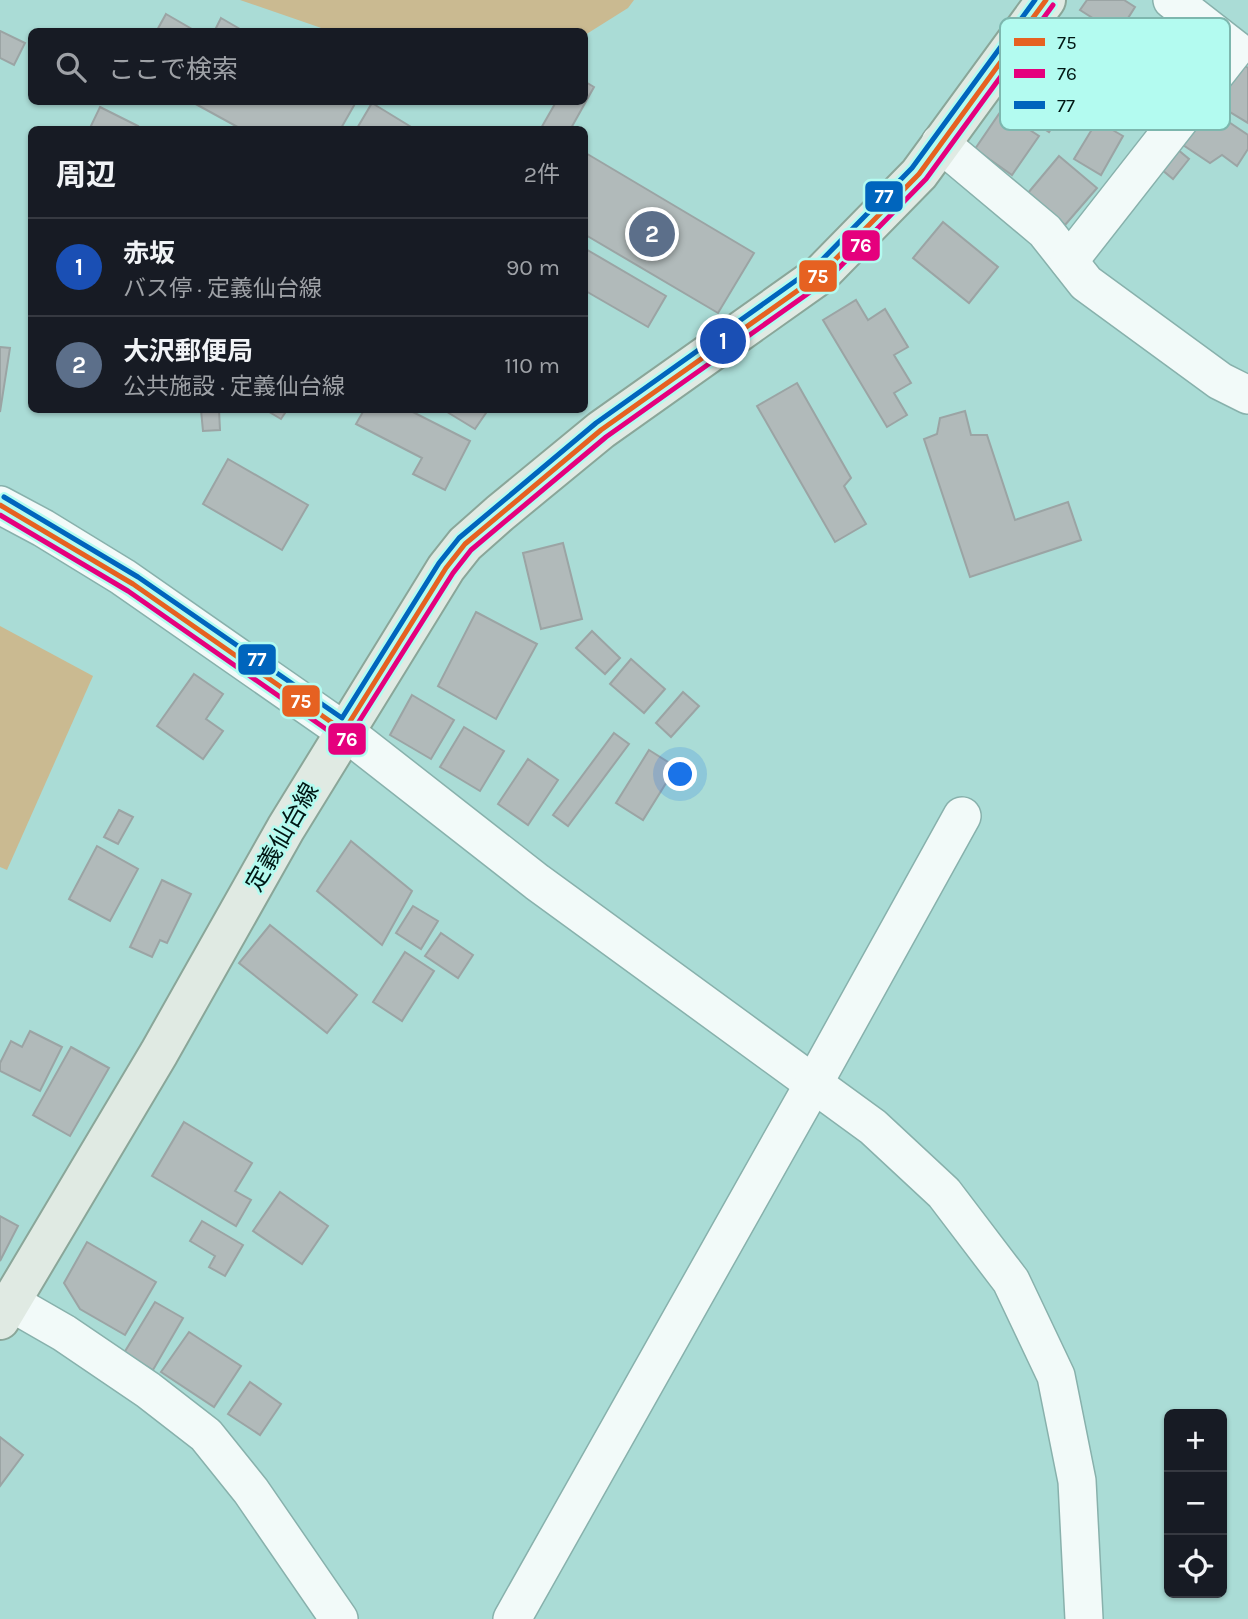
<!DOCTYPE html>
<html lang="ja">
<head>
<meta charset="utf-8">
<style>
	:root { --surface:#171b24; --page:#20242c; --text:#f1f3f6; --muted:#9ea1a6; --line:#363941; --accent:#b45309 }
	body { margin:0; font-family:Karla,"Noto Sans JP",sans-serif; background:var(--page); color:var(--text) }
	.controls { position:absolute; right:21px; bottom:21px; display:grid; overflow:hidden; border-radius:10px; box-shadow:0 2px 5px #0004 }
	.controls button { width:63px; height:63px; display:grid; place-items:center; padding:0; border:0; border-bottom:2px solid var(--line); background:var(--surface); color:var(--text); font:35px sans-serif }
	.you { position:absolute; left:681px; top:775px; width:24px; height:24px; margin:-18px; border:5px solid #fff; border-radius:50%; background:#1a73e8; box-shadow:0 0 0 10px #1a73e833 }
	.badge { display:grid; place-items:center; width:46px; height:46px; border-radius:50%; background:var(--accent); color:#fff; font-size:23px; font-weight:700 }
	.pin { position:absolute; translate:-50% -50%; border:4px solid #fff; box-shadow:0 2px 7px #0006 }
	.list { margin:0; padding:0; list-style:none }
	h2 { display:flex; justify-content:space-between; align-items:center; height:91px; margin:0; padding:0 28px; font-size:30px }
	h2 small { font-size:23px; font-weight:400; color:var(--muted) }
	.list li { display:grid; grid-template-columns:46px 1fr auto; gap:21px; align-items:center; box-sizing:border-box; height:98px; padding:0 28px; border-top:2px solid var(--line) }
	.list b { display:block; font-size:26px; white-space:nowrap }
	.list p { margin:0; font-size:23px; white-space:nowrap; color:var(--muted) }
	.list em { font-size:23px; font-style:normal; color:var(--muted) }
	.icon { flex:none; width:38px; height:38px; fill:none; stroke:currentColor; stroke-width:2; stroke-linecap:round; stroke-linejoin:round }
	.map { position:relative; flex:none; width:1248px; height:1619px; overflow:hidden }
	.search { position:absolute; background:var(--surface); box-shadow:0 2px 5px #0004; left:28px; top:28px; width:560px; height:77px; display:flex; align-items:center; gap:18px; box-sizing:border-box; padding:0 24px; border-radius:10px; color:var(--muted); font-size:26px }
	.panel { position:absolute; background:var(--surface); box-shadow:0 2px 5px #0004; left:28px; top:126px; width:560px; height:287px; border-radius:10px }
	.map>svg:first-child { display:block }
	.green { fill:#caba91 }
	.building { fill:#b1baba; stroke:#9ba4a4; stroke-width:2 }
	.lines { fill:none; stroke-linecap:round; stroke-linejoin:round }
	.minor-casing { stroke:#88b1ac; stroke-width:40 }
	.major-casing { stroke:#8aa699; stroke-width:42 }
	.minor { stroke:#f2faf9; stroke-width:37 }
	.major { stroke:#e0eae3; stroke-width:38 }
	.bus-1-casing { stroke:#b3fbf0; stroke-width:10 }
	.bus-2-casing { stroke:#b3fbf0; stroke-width:10 }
	.bus-3-casing { stroke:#b3fbf0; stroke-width:10 }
	.bus-1 { stroke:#e66121; stroke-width:5 }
	.bus-2 { stroke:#e5007d; stroke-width:5 }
	.bus-3 { stroke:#0065bd; stroke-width:5 }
	.labels { text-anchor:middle; stroke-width:5; stroke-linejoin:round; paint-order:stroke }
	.street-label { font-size:24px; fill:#001714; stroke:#b3fbf0 }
	.key { fill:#b3fbf0; stroke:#7db7ae; stroke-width:2 }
	.key-label { font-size:19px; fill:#001714 }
	.line-badge { stroke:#b3fbf0; stroke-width:2.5 }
	.badge-label { font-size:19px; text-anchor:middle; font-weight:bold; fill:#fff }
</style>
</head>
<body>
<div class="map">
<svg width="1248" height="1619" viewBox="0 0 1248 1619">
	<rect width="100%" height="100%" fill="#aadcd6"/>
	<g class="green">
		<polygon points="240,0 634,0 628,8 585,35 584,32 330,31"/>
		<polygon points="0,626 93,676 7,870 0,867"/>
	</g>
	<g class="building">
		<polygon points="1087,0 1124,0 1135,7 1118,34 1080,10"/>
		<polygon points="166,14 197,32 156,32"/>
		<polygon points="221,18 245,32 214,32"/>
		<polygon points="0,31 25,43 14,65 0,58"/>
		<polygon points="1235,59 1248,68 1248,123 1210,100"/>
		<polygon points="1041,62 1079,87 1049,132 1025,116 1023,88"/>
		<polygon points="584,81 594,87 570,130 540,130 556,102 584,102"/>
		<polygon points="192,102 356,102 340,130 243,130"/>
		<polygon points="372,103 416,130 356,130"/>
		<polygon points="1202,104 1248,135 1248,149 1237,166 1222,155 1210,163 1177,141"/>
		<polygon points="100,107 138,126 136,130 89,130"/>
		<polygon points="1001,111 1039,136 1012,175 975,149"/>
		<polygon points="1097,121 1123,136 1101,175 1074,159"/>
		<polygon points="1171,144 1189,159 1173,179 1155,164"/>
		<polygon points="584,152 754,253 718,313 584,234"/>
		<polygon points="1059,156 1097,188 1065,225 1028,193"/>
		<polygon points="943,222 998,267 969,303 913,258"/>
		<polygon points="584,248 666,296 648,327 584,290"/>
		<polygon points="856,300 868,320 885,309 908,347 894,355 911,383 894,393 907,415 887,427 823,320"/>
		<polygon points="0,347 10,348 0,412"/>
		<polygon points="797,383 851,478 844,486 866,524 835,542 757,406"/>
		<polygon points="201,410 219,410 220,430 203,431"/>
		<polygon points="266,410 287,410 281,419"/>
		<polygon points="364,410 409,410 470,441 445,490 413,474 422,458 356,424"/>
		<polygon points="444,410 488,410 475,429"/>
		<polygon points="965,411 971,435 987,435 1015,520 1068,502 1081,540 970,577 924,439 937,434 940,418"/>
		<polygon points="228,459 308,505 282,550 203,504"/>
		<polygon points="563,543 582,619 541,629 523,553"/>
		<polygon points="476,612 537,644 496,719 438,686"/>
		<polygon points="592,631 620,658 605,674 576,648"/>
		<polygon points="631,659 665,689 644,713 610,684"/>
		<polygon points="194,674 223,694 206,719 223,731 203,759 157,726"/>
		<polygon points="683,692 699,706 671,737 656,723"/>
		<polygon points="412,695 454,720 431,759 390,735"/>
		<polygon points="464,727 504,751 480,791 440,767"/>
		<polygon points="614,733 629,744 568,826 553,815"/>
		<polygon points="649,750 676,767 643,820 616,803"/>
		<polygon points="528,759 558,780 528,825 498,804"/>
		<polygon points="119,810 133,817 118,844 104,837"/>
		<polygon points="351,841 412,891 382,945 317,891"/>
		<polygon points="97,846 138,869 110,921 69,899"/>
		<polygon points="162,880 191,894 167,943 160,940 152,957 130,947"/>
		<polygon points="413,906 438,921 421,949 396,933"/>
		<polygon points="270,925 357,995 327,1033 239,963"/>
		<polygon points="441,933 473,955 458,978 425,956"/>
		<polygon points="405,952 434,971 402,1021 373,1002"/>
		<polygon points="30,1031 62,1047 40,1091 0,1071 0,1063 11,1041 22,1047"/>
		<polygon points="71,1047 109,1068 70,1136 33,1115"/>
		<polygon points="184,1122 252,1163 235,1191 251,1200 236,1226 152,1176"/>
		<polygon points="280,1192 328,1226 302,1264 253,1231"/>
		<polygon points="0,1216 18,1226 0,1261"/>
		<polygon points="202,1221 243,1245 225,1276 209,1267 215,1256 190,1241"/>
		<polygon points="87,1242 156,1282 125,1335 80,1309 64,1283"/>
		<polygon points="155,1302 183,1318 153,1370 124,1353"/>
		<polygon points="189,1332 241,1366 214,1407 161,1372"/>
		<polygon points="250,1382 281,1404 260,1435 228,1414"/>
		<polygon points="0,1437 23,1455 0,1486"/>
	</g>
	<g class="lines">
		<defs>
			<g id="minor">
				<polyline points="940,143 1045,231 1086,283 1220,381 1248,395"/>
				<polyline points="1069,261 1235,49 1172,0"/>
				<polyline points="0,505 43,528 123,577 344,731 537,882 873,1127 944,1193 1011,1281 1056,1376 1077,1481 1084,1619"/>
				<polyline points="10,1302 64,1333 148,1390 206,1435 251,1491 339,1619"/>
				<polyline points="512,1619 814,1083 962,816"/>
			</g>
			<polyline id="major" points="0,1320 159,1053 286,828 446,568 465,544 500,513 601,430 821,274 919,174 1046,0"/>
		</defs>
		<use href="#minor" class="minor-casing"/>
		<use href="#major" class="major-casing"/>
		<use href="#minor" class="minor"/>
		<use href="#major" class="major"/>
		<defs>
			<polyline id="bus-1" points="0,505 133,584 344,731 446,568 465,544 601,430 821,274 919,174 1046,0"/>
			<polyline id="bus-2" points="0,515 128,591 339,738 348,739 453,573 471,550 606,437 827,280 926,179 1053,5"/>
			<polyline id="bus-3" points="4,497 138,577 342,718 439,563 459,538 596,423 815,267 912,168 1035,0"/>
		</defs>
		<use href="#bus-1" class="bus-1-casing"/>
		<use href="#bus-2" class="bus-2-casing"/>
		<use href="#bus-3" class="bus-3-casing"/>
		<use href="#bus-1" class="bus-1"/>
		<use href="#bus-2" class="bus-2"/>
		<use href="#bus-3" class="bus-3"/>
	</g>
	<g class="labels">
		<g class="street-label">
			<text transform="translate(282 837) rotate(-60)" y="8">定義仙台線</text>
		</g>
	</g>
	<rect x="1000" y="18" width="230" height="112" rx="10" class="key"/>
	<rect x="1014" y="38" width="31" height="8" fill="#e66121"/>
	<rect x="1014" y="69" width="31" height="9" fill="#e5007d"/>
	<rect x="1014" y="101" width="31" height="8" fill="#0065bd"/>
	<g class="key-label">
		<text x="1057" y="49">75</text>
		<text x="1057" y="80">76</text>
		<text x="1057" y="112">77</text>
	</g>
	<g class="line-badge">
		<rect x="864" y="180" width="40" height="33" rx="7" fill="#0065bd"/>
		<rect x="841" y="229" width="40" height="33" rx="7" fill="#e5007d"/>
		<rect x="798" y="259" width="40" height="34" rx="7" fill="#e66121"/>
		<rect x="237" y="643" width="40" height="33" rx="7" fill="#0065bd"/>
		<rect x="281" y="684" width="40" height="34" rx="7" fill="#e66121"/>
		<rect x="327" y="722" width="40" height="34" rx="7" fill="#e5007d"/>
	</g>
	<g class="badge-label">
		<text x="884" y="203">77</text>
		<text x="861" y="252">76</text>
		<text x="818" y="283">75</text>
		<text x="257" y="666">77</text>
		<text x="301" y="708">75</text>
		<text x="347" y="746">76</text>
	</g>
</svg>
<div class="controls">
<button>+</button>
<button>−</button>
<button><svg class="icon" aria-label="locate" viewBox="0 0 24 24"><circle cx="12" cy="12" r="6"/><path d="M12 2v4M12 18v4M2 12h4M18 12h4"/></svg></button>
</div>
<div class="you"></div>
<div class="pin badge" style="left:723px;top:341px;background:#1a4fb4">1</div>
<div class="pin badge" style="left:652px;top:234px;background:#5c6f8a">2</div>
<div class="search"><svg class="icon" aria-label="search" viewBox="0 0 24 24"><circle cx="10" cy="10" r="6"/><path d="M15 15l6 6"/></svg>ここで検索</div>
<section class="panel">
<h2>周辺<small>2件</small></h2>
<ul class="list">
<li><span class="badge" style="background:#1a4fb4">1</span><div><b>赤坂</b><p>バス停 · 定義仙台線</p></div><em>90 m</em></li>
<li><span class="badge" style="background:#5c6f8a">2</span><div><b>大沢郵便局</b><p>公共施設 · 定義仙台線</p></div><em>110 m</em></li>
</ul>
</section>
</div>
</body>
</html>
